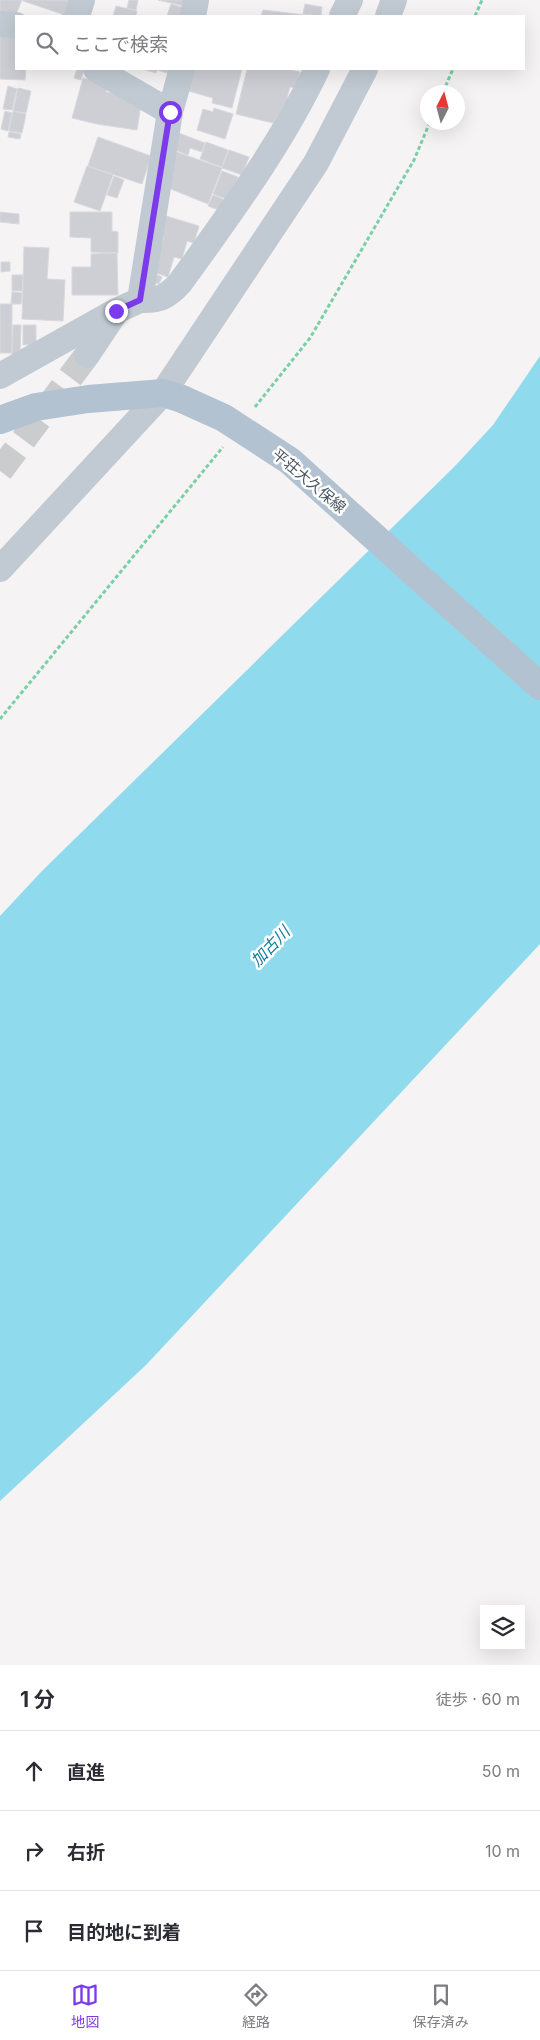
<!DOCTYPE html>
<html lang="ja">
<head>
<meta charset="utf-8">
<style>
	:root { --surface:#fff; --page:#f2f2f3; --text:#2b2b33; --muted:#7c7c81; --line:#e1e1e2; --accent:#7c3aed }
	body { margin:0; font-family:Inter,"Noto Sans JP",sans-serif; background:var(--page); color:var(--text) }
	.controls { position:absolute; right:15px; bottom:15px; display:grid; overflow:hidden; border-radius:0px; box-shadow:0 5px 20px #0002 }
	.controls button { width:45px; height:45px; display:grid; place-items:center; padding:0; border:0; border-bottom:1px solid var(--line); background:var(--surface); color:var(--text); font:25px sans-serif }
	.compass { position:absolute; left:420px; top:85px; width:45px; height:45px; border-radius:50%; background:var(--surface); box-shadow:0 5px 20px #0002; rotate:6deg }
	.stop { position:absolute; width:15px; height:15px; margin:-11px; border:4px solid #7c3aed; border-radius:50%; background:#fff }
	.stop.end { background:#7c3aed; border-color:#fff; box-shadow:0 1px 5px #0008 }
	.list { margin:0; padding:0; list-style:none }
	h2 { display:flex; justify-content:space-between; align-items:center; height:65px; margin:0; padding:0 20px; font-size:21px }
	h2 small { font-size:16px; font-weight:400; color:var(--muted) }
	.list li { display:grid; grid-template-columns:32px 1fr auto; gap:15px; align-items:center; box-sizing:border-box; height:80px; padding:0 20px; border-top:1px solid var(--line) }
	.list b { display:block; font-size:19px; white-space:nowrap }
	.list em { font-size:16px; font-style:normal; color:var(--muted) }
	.icon { flex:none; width:28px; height:28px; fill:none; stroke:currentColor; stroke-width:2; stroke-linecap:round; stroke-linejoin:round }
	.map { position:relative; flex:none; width:540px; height:1665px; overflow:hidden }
	.search { position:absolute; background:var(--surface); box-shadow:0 5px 20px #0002; left:15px; right:15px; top:15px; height:55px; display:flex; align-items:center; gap:12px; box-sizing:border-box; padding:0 18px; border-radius:0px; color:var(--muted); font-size:19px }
	.sheet { height:305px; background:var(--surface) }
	nav { display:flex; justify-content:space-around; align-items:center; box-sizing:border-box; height:70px; border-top:1px solid var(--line); background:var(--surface); font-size:14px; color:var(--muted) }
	nav a { display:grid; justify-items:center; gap:2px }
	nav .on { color:var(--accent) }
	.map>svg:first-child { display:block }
	.water { fill:#90daee }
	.building { fill:#cdcfd5; stroke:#d7d9de }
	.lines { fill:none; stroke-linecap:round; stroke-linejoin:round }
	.minor-tunnel { stroke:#caccce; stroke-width:26; stroke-dasharray:26 13; stroke-linecap:butt }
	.path { stroke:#7ad0a6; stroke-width:3; stroke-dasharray:4 2.5; stroke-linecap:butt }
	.minor { stroke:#c1cad2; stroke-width:26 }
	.major { stroke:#b3c2d1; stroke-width:28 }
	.major-bridge { stroke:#b3c2d1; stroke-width:28 }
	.route { stroke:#7c3aed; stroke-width:6 }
	.labels { text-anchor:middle; stroke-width:5; stroke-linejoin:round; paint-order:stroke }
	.street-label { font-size:15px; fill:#4a5661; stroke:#fff }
	.water-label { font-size:16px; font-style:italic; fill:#0c7c9b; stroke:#fff }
</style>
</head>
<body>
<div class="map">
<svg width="540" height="1665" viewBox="0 0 540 1665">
	<rect width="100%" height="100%" fill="#f5f3f3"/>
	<polygon class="water" points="540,356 540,944 146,1365 0,1501 0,916 42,871 455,466 493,425"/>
	<g class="building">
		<polygon points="0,0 22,0 14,19 0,13"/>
		<polygon points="23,0 77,0 72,16 61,16 62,14 23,1"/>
		<polygon points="129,0 138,0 136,10 127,8"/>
		<polygon points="158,0 190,0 188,7"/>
		<polygon points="171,4 188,9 186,16 167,16"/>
		<polygon points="305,4 322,7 321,16 303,14"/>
		<polygon points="116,6 137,11 136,16 113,16"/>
		<polygon points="263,10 313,16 261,16"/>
		<polygon points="0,35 16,35 16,69 26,69 25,80 0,79"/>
		<polygon points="77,69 84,70 81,80 74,78"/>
		<polygon points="142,69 172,69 170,74 157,70 156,73"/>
		<polygon points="190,69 242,69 232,108 212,103 213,98 185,90"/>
		<polygon points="247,69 286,69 300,72 296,88 290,87 286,102 273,123 236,114"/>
		<polygon points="83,78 108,85 106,92 142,98 137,130 97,124 72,118"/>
		<polygon points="8,86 17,89 12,110 3,109"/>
		<polygon points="18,88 31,91 26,113 13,111"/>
		<polygon points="214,108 233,114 225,139 197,130 203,109 213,112"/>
		<polygon points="5,111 12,113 8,131 1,129"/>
		<polygon points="13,111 26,114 22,133 9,131"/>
		<polygon points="9,132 21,134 20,139 8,137"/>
		<polygon points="176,132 205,143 202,152 190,148 188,155 170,148"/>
		<polygon points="98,137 151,156 142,184 88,166"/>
		<polygon points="206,142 228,150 222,167 200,159"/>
		<polygon points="171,150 222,168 208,204 166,187"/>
		<polygon points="229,150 249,157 242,175 222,168"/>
		<polygon points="87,166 113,175 100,211 74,202"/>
		<polygon points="222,171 238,177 229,200 213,194"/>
		<polygon points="114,176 124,180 117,198 107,195"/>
		<polygon points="213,195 225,200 221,211 208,206"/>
		<polygon points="0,212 19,214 19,224 0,222"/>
		<polygon points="70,212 112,212 112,231 118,232 118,253 91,252 91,238 70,237"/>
		<polygon points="166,216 199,226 194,243 187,241 182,259 174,257 168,277 153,272 164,237 159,236"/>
		<polygon points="24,247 49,248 47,279 65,280 63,321 22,319"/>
		<polygon points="117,253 118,295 72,295 72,267 91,267 91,254"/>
		<polygon points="1,262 10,262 10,271 1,272"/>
		<polygon points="152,273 162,277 159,284 149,281"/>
		<polygon points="12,275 23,275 22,291 12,291"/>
		<polygon points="12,292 22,293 21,304 11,304"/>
		<rect x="0" y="304" width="12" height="49"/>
		<polygon points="13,325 21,325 20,355 12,355"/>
		<polygon points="23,325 36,325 36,344 23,345"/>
	</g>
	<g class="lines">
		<polyline class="minor-tunnel" points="0,471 87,355"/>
		<g class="path">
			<polyline points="475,16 482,0"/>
			<polyline points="443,92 453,69"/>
			<polyline points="255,407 310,338 414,160 430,122"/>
			<polyline points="0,719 223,447"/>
		</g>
		<g class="minor">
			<polyline points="77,16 82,0"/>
			<polyline points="193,16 196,0"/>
			<polyline points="342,16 350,0"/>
			<polyline points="388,16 394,0"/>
			<polyline points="0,24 16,25"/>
			<polyline points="96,69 170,112"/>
			<path d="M140,300C159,301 167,297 180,283C229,215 281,145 317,69"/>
			<polyline points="87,355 113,316"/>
			<polyline points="0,376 116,311 140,300 170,112 182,69"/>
			<polyline points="0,569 163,393 316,163 365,69"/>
		</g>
		<polyline class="major" points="0,420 36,407 88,399 163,393 182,399"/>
		<polyline class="major-bridge" points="182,399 224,418 290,461 540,686"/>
	</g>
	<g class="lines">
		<polyline class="route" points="116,311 140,300 170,112"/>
	</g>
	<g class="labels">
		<g class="street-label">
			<text transform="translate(309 481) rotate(40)" y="5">平荘大久保線</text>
		</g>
		<g class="water-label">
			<text transform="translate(270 946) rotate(-46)" y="6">加古川</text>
		</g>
	</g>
</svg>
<div class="controls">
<button><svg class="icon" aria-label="layers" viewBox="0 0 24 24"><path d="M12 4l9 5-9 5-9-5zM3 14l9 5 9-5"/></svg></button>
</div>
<svg class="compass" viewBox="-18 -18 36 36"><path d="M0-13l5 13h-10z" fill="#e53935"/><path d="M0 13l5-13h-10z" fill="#7c7c81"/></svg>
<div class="stop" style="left:170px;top:112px"></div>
<div class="stop end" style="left:116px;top:311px"></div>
<div class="search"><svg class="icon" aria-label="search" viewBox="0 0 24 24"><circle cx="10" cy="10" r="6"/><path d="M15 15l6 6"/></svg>ここで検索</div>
</div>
<section class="sheet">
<h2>1 分<small>徒歩 · 60 m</small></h2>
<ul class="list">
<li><svg class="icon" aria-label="ahead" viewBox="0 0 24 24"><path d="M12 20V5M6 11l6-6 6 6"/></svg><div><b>直進</b></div><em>50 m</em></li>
<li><svg class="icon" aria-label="right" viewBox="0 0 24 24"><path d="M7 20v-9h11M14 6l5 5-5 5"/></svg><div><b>右折</b></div><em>10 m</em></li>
<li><svg class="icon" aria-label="arrive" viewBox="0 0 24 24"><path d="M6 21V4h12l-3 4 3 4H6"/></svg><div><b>目的地に到着</b></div></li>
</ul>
</section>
<nav>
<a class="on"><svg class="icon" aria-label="map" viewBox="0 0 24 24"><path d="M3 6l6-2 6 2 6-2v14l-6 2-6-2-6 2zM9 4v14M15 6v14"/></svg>地図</a>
<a><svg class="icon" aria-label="directions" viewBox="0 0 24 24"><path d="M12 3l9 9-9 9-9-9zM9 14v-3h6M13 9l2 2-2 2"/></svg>経路</a>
<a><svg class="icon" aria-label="saved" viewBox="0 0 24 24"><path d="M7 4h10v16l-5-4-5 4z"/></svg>保存済み</a>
</nav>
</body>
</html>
